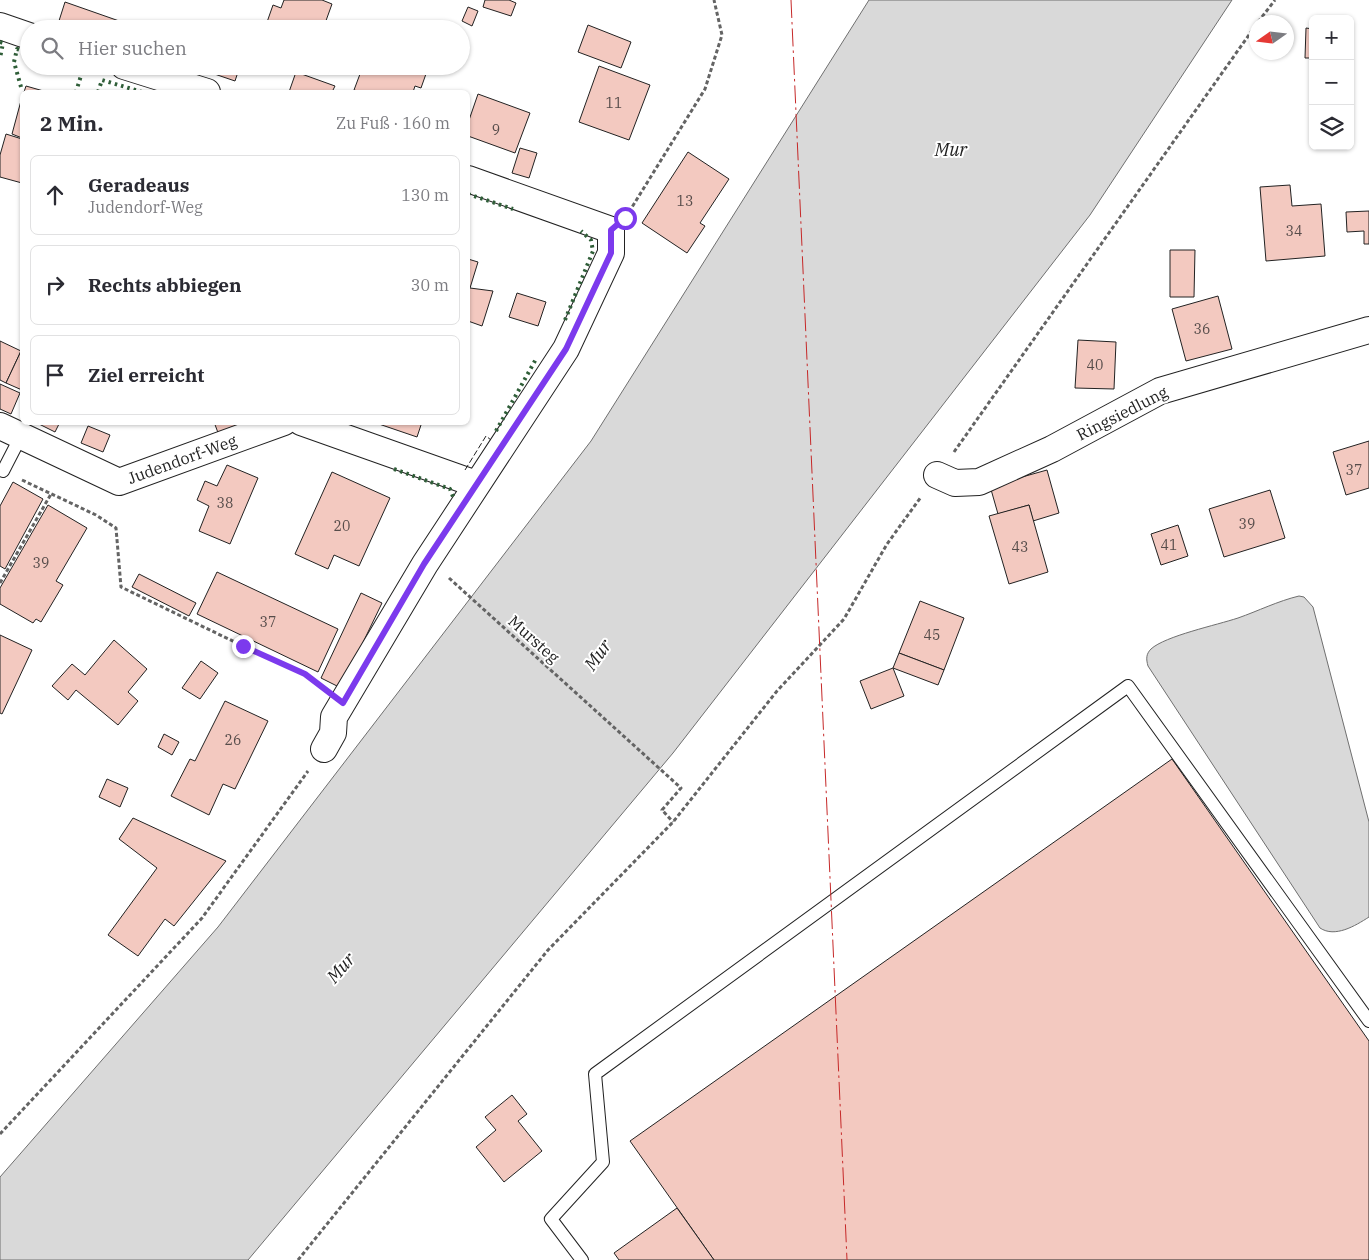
<!DOCTYPE html>
<html lang="de">
<head>
<meta charset="utf-8">
<style>
	:root { --surface:#fff; --page:#f7f7f7; --text:#2b2b33; --muted:#7c7c81; --line:#e1e1e2 }
	body { margin:0; font-family:"IBM Plex Serif",serif; background:var(--page); color:var(--text) }
	.controls { position:absolute; right:15px; top:15px; display:grid; overflow:hidden; border-radius:8px; box-shadow:0 1px 4px #0004 }
	.controls button { width:45px; height:45px; display:grid; place-items:center; padding:0; border:0; border-bottom:1px solid var(--line); background:var(--surface); color:var(--text); font:25px sans-serif }
	.compass { position:absolute; left:1249px; top:15px; width:45px; height:45px; border-radius:50%; background:var(--surface); box-shadow:0 1px 4px #0004; rotate:256deg }
	.stop { position:absolute; width:15px; height:15px; margin:-11px; border:4px solid #7c3aed; border-radius:50%; background:#fff }
	.stop.end { background:#7c3aed; border-color:#fff; box-shadow:0 1px 5px #0008 }
	.list { margin:0; padding:0; list-style:none }
	h2 { display:flex; justify-content:space-between; align-items:center; height:65px; margin:0; padding:0 20px; font-size:21px }
	h2 small { font-size:16px; font-weight:400; color:var(--muted) }
	.list li { display:grid; grid-template-columns:32px 1fr auto; gap:15px; align-items:center; box-sizing:border-box; height:80px; margin:0 10px 10px; padding:0 10px; border:1px solid var(--line); border-radius:8px }
	.list b { display:block; font-size:19px; white-space:nowrap }
	.list p { margin:0; font-size:16px; white-space:nowrap; color:var(--muted) }
	.list em { font-size:16px; font-style:normal; color:var(--muted) }
	.icon { flex:none; width:28px; height:28px; fill:none; stroke:currentColor; stroke-width:2; stroke-linecap:round; stroke-linejoin:round }
	.map { position:relative; flex:none; width:1369px; height:1260px; overflow:hidden }
	.search { position:absolute; background:var(--surface); box-shadow:0 1px 4px #0004; left:20px; top:20px; width:450px; height:55px; display:flex; align-items:center; gap:12px; box-sizing:border-box; padding:0 18px; border-radius:28px; color:var(--muted); font-size:19px }
	.panel { position:absolute; background:var(--surface); box-shadow:0 1px 4px #0004; left:20px; top:90px; width:450px; height:335px; border-radius:8px }
	.map>svg:first-child { display:block }
	.water { fill:#d9d9d9; stroke:#6f6f6f }
	.building { fill:#f3c9c0; stroke:#222 }
	.lines { fill:none; stroke-linecap:round; stroke-linejoin:round }
	.lane-casing { stroke:#222; stroke-width:14 }
	.street-casing { stroke:#222; stroke-width:28 }
	.path { stroke:#646464; stroke-width:3; stroke-dasharray:4 2.5; stroke-linecap:butt }
	.lane { stroke:#fff; stroke-width:12 }
	.street { stroke:#fff; stroke-width:26 }
	.hedge { stroke:#2f5e38; stroke-width:4; stroke-dasharray:2.5 4; stroke-linecap:butt }
	.fence { stroke:#222; stroke-width:1; stroke-dasharray:6 2.5; stroke-linecap:butt }
	.power { stroke:#c62828; stroke-width:1; stroke-dasharray:18 4 2.5 4; stroke-linecap:butt }
	.route { stroke:#7c3aed; stroke-width:6 }
	.labels { text-anchor:middle; stroke-width:4; stroke-linejoin:round; paint-order:stroke }
	.number-label { font-size:14px; fill:#564c4a }
	.street-label { font-size:16px; fill:#222; stroke:#fff }
	.water-label { font-size:18px; font-style:italic; fill:#222; stroke:#fff }
</style>
</head>
<body>
<div class="map">
<svg width="1369" height="1260" viewBox="0 0 1369 1260">
	<rect width="100%" height="100%" fill="#fff"/>
	<g class="water">
		<polygon points="869,0 1232,0 1090,215 673,753 248,1260 0,1260 0,1177 218,927 591,441"/>
		<path d="M1299,596L1304,597L1313,607L1369,822V917C1355,926 1335,938 1320,928L1148,666C1146,659 1146,654 1151,649C1165,636 1217,625 1238,618C1258,611 1278,601 1299,596Z"/>
	</g>
	<g class="building">
		<polygon points="284,0 322,0 332,4 323,29 273,29 273,27 266,25 273,5 281,8"/>
		<polygon points="485,0 509,0 516,3 511,16 483,7"/>
		<polygon points="65,2 142,29 70,29 58,24"/>
		<polygon points="468,7 478,11 472,26 462,21"/>
		<polygon points="588,25 631,42 621,68 578,52"/>
		<polygon points="1306,28 1313,29 1313,58 1305,58"/>
		<polygon points="173,66 240,66 235,81 194,67 193,73"/>
		<polygon points="363,66 422,66 421,69 427,71 421,88 415,86 413,92 362,92 354,90"/>
		<polygon points="599,66 650,85 629,140 579,122"/>
		<polygon points="296,72 335,86 332,92 289,92"/>
		<polygon points="26,86 47,92 24,92"/>
		<polygon points="478,94 530,113 515,153 468,136 468,123"/>
		<polygon points="22,97 22,138 12,134"/>
		<polygon points="6,134 22,139 22,183 0,177 0,155"/>
		<polygon points="520,148 537,153 529,178 512,173"/>
		<polygon points="688,152 729,179 700,223 705,226 687,253 642,223"/>
		<polygon points="1290,185 1292,206 1321,204 1325,256 1266,261 1260,187"/>
		<polygon points="1369,211 1369,244 1364,244 1364,231 1347,232 1346,212"/>
		<polygon points="1170,250 1195,250 1194,297 1170,297"/>
		<polygon points="468,259 478,262 470,288 493,291 482,326 468,321"/>
		<polygon points="517,293 546,302 538,326 509,317"/>
		<polygon points="1218,296 1232,349 1186,361 1172,309"/>
		<polygon points="1078,340 1116,342 1114,389 1075,388"/>
		<polygon points="0,341 21,351 6,383 0,380"/>
		<polygon points="21,351 22,351 22,390 6,383"/>
		<polygon points="0,384 20,393 11,414 0,409"/>
		<polygon points="35,422 60,422 55,432"/>
		<polygon points="214,422 237,422 240,431 220,438"/>
		<polygon points="373,422 422,422 417,437"/>
		<polygon points="88,426 110,435 103,452 81,443"/>
		<polygon points="1369,441 1369,488 1346,495 1333,452"/>
		<polygon points="227,465 258,478 230,544 199,531 209,506 197,500 205,481 217,486"/>
		<polygon points="1047,470 1059,513 1033,521 1029,505 998,514 990,486"/>
		<polygon points="332,472 390,498 359,566 334,555 328,569 295,554"/>
		<polygon points="13,482 43,499 5,569 0,566 0,506"/>
		<polygon points="1270,490 1285,538 1224,557 1209,509"/>
		<polygon points="48,505 87,528 56,581 63,585 41,622 36,619 33,623 0,604 0,588"/>
		<polygon points="1029,505 1048,572 1009,584 989,516"/>
		<polygon points="1178,525 1188,556 1161,565 1151,534"/>
		<polygon points="217,572 338,629 318,672 197,614"/>
		<polygon points="139,574 196,603 189,616 132,587"/>
		<polygon points="361,593 382,603 341,688 321,678"/>
		<polygon points="920,601 964,618 944,670 899,653"/>
		<polygon points="0,635 32,650 2,714 0,713"/>
		<polygon points="114,640 147,669 128,692 138,701 118,725 76,690 68,700 52,686 72,664 85,675"/>
		<polygon points="899,653 944,670 938,685 893,668"/>
		<polygon points="201,661 218,673 200,699 182,688"/>
		<polygon points="893,668 904,696 871,709 860,681"/>
		<polygon points="225,701 268,721 235,789 223,784 209,815 171,796 190,759 195,761"/>
		<polygon points="164,734 179,742 172,755 158,747"/>
		<polygon points="1172,759 1369,1041 1369,1260 714,1260 630,1141"/>
		<polygon points="107,779 128,788 120,807 99,797"/>
		<polygon points="133,818 226,861 174,926 165,919 138,956 108,935 157,868 119,839"/>
		<polygon points="512,1095 527,1114 518,1121 542,1151 504,1182 476,1147 496,1130 485,1117"/>
		<polygon points="677,1208 714,1260 619,1260 614,1253"/>
	</g>
	<g class="lines">
		<defs>
			<g id="lane">
				<polyline points="3,471 21,436"/>
				<polyline points="582,1260 551,1219 603,1162 595,1074 1128,686 1369,1021"/>
			</g>
			<g id="street">
				<polyline points="0,26 29,36"/>
				<polyline points="124,66 207,92"/>
				<polyline points="301,422 476,484"/>
				<polyline points="0,426 119,482 284,422"/>
				<polyline points="937,475 955,483 979,482 1052,449 1160,391 1369,330"/>
				<polyline points="324,749 333,733 334,717 425,564 566,349 611,253 611,230 468,179"/>
			</g>
		</defs>
		<use href="#lane" class="lane-casing"/>
		<use href="#street" class="street-casing"/>
		<g class="path">
			<polyline points="1258,22 1275,0"/>
			<polyline points="629,212 705,89 722,35 714,0"/>
			<polyline points="954,452 1256,25"/>
			<polyline points="22,480 96,515 116,528 121,587 243,646 305,674 321,686"/>
			<polyline points="449,578 681,788 662,810 673,822"/>
			<polyline points="0,583 51,494"/>
			<polyline points="0,1134 202,918 308,771"/>
			<polyline points="298,1260 548,950 673,822 777,691 844,619 887,544 921,497"/>
		</g>
		<use href="#lane" class="lane"/>
		<use href="#street" class="street"/>
		<g class="hedge">
			<polyline points="0,42 3,43 0,58"/>
			<polyline points="73,66 83,69 76,92"/>
			<polyline points="21,87 14,62 17,49 29,53"/>
			<polyline points="98,92 102,80 142,92"/>
			<polyline points="468,194 513,209"/>
			<polyline points="565,320 593,251 591,240 581,231"/>
			<polyline points="496,431 536,359"/>
			<polyline points="394,469 450,489 454,499"/>
		</g>
		<polyline class="fence" points="465,470 486,436 491,440"/>
		<polyline class="power" points="791,0 847,1260"/>
	</g>
	<g class="lines">
		<polyline class="route" points="243,646 305,674 343,703 424,564 566,349 611,253 611,230 625,218"/>
	</g>
	<g class="labels">
		<g class="number-label">
			<text x="614" y="108">11</text>
			<text x="496" y="135">9</text>
			<text x="685" y="206">13</text>
			<text x="1294" y="236">34</text>
			<text x="1202" y="334">36</text>
			<text x="1095" y="370">40</text>
			<text x="1354" y="475">37</text>
			<text x="225" y="508">38</text>
			<text x="1247" y="529">39</text>
			<text x="342" y="531">20</text>
			<text x="1169" y="550">41</text>
			<text x="1020" y="552">43</text>
			<text x="41" y="568">39</text>
			<text x="268" y="627">37</text>
			<text x="932" y="640">45</text>
			<text x="233" y="745">26</text>
		</g>
		<g class="street-label">
			<text transform="translate(1122 413) rotate(-27)" y="6">Ringsiedlung</text>
			<text transform="translate(182 459) rotate(-20)" y="6">Judendorf-Weg</text>
			<text transform="translate(534 639) rotate(42)" y="6">Mursteg</text>
		</g>
		<g class="water-label">
			<text x="951" y="156">Mur</text>
			<text transform="translate(598 655) rotate(-55)" y="6">Mur</text>
			<text transform="translate(341 968) rotate(-49)" y="6">Mur</text>
		</g>
	</g>
</svg>
<div class="controls">
<button>+</button>
<button>−</button>
<button><svg class="icon" aria-label="layers" viewBox="0 0 24 24"><path d="M12 4l9 5-9 5-9-5zM3 14l9 5 9-5"/></svg></button>
</div>
<svg class="compass" viewBox="-18 -18 36 36"><path d="M0-13l5 13h-10z" fill="#e53935"/><path d="M0 13l5-13h-10z" fill="#7c7c81"/></svg>
<div class="stop" style="left:625px;top:218px"></div>
<div class="stop end" style="left:243px;top:646px"></div>
<div class="search"><svg class="icon" aria-label="search" viewBox="0 0 24 24"><circle cx="10" cy="10" r="6"/><path d="M15 15l6 6"/></svg>Hier suchen</div>
<section class="panel">
<h2>2 Min.<small>Zu Fuß · 160 m</small></h2>
<ul class="list">
<li><svg class="icon" aria-label="ahead" viewBox="0 0 24 24"><path d="M12 20V5M6 11l6-6 6 6"/></svg><div><b>Geradeaus</b><p>Judendorf-Weg</p></div><em>130 m</em></li>
<li><svg class="icon" aria-label="right" viewBox="0 0 24 24"><path d="M7 20v-9h11M14 6l5 5-5 5"/></svg><div><b>Rechts abbiegen</b></div><em>30 m</em></li>
<li><svg class="icon" aria-label="arrive" viewBox="0 0 24 24"><path d="M6 21V4h12l-3 4 3 4H6"/></svg><div><b>Ziel erreicht</b></div></li>
</ul>
</section>
</div>
</body>
</html>
